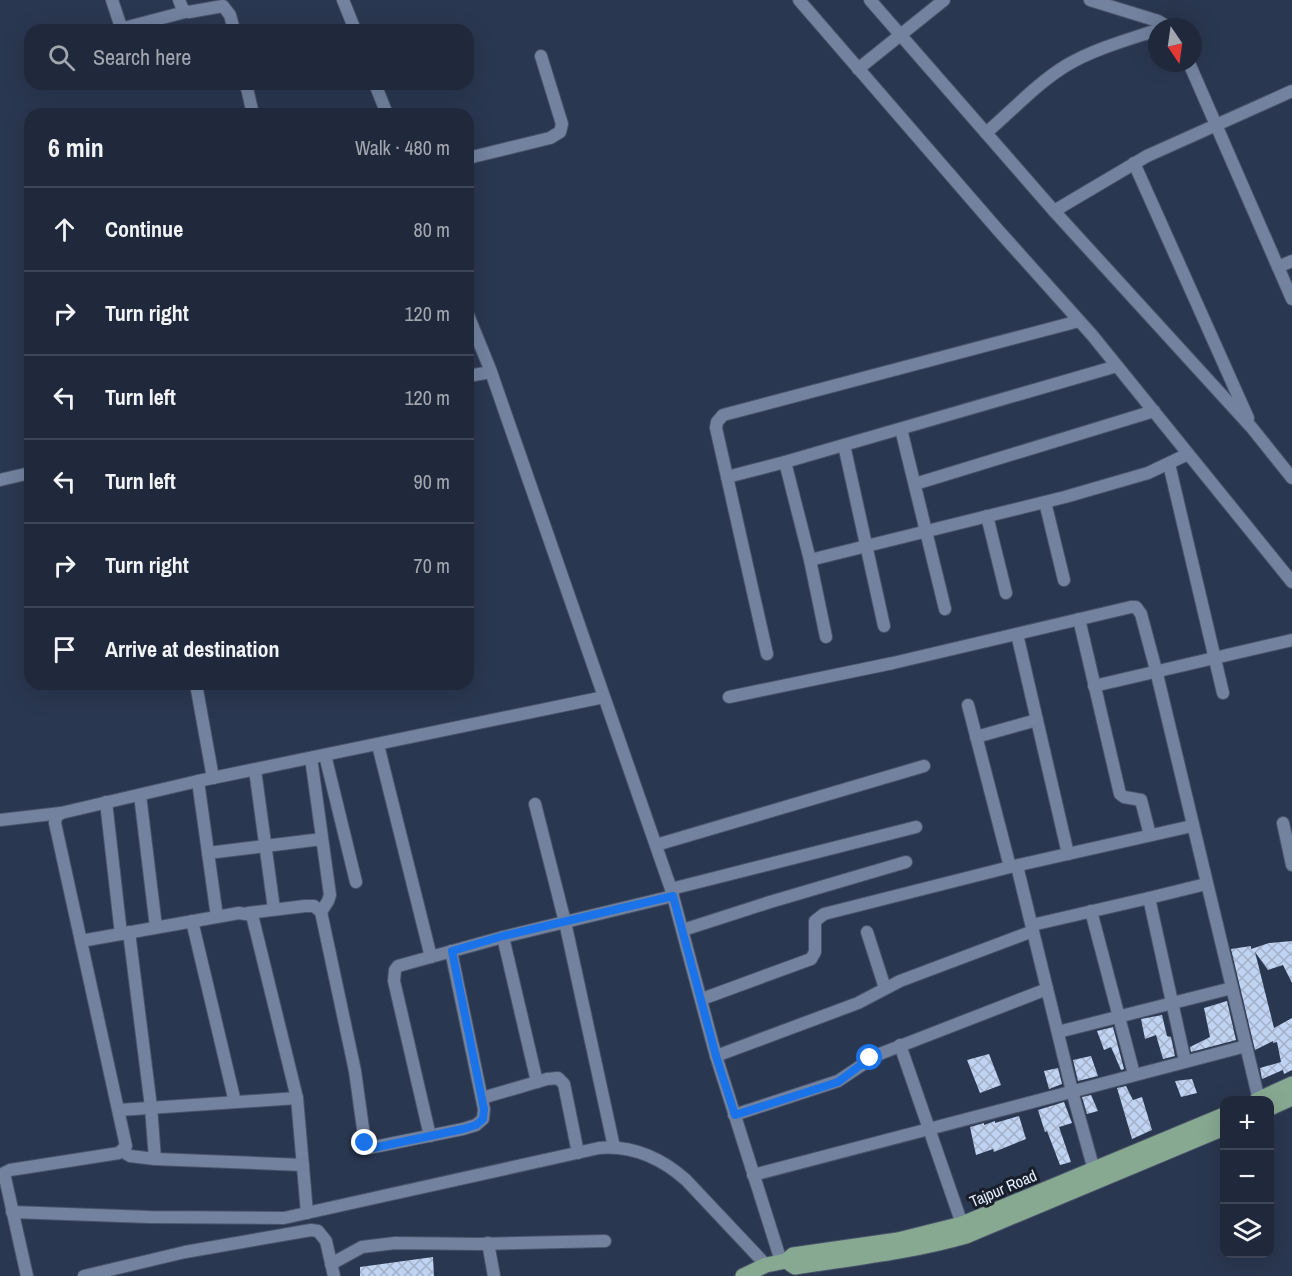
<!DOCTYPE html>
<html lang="en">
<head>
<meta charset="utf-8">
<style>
	:root { --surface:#20293c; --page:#2d3547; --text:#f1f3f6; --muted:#a2a6af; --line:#3d4556 }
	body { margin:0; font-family:"Archivo Narrow",sans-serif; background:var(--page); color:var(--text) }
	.controls { position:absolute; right:18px; bottom:18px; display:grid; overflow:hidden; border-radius:12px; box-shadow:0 6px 24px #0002 }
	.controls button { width:54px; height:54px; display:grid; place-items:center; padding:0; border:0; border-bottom:2px solid var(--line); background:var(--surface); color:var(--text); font:30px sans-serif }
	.compass { position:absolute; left:1148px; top:18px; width:54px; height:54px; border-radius:50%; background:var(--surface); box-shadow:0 6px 24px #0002; rotate:167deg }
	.stop { position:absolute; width:18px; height:18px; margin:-14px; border:4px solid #1a73e8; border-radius:50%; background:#fff }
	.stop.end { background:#1a73e8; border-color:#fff; box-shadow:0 2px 6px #0008 }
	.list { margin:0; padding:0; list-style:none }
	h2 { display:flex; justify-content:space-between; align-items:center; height:78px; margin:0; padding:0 24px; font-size:26px }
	h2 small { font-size:20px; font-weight:400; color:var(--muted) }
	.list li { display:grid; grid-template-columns:39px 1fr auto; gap:18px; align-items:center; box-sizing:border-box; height:84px; padding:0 24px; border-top:2px solid var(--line) }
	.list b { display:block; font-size:22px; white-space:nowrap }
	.list em { font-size:20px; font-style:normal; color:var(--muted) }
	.icon { flex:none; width:33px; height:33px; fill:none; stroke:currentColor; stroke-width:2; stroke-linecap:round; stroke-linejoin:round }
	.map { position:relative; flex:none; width:1292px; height:1276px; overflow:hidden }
	.search { position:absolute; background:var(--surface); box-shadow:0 6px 24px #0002; left:24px; top:24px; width:450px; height:66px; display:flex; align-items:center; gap:15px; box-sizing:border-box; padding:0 21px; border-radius:18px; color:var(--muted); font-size:22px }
	.panel { position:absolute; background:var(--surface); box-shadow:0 6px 24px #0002; left:24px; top:108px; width:450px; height:582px; border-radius:18px }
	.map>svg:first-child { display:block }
	.building { fill:url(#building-cross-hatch) }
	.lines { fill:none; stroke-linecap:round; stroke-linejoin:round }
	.minor-casing { stroke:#49546a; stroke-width:14 }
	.major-casing { stroke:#49546a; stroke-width:17 }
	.minor { stroke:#72829f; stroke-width:12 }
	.major { stroke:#87a891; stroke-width:15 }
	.route { stroke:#1a73e8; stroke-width:8 }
	.labels { text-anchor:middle; stroke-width:6; stroke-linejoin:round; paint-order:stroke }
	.street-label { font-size:16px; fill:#e5efff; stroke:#191f2a }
</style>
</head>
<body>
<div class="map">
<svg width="1292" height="1276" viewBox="0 0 1292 1276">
	<defs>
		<pattern id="building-cross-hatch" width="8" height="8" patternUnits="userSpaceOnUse" patternTransform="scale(1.5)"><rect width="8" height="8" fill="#c1d3f2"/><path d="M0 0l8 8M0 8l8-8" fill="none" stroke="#a2b0c8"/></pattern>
	</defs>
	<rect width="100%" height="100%" fill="#2a3750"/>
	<g class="building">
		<polygon points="1292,941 1292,983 1283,965 1268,970 1255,952 1274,1028 1292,1018 1292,1070 1284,1074 1283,1070 1262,1079 1260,1068 1281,1062 1277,1042 1273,1043 1273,1041 1255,1050 1231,949 1251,946 1251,949 1269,943"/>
		<polygon points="1227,1001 1236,1040 1191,1052 1190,1047 1210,1037 1204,1008"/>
		<polygon points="1162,1015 1167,1036 1171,1037 1175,1056 1163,1059 1156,1035 1145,1039 1141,1019"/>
		<polygon points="1113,1027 1124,1069 1121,1070 1111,1047 1104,1050 1097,1031"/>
		<polygon points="989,1054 1001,1085 980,1093 967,1060"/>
		<polygon points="1091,1056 1098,1076 1078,1081 1073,1060"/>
		<polygon points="1058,1068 1062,1084 1049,1089 1044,1071"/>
		<polygon points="1192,1079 1197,1093 1181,1097 1175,1081"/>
		<polygon points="1126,1086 1133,1100 1142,1097 1152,1130 1132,1139 1117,1088"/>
		<polygon points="1091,1095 1098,1111 1087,1114 1082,1097"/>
		<polygon points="1064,1102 1072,1123 1059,1127 1071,1162 1060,1165 1047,1131 1045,1132 1038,1110"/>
		<polygon points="1019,1116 1026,1139 994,1152 993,1149 976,1155 970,1127 984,1123 984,1125 995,1121 995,1123"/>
		<polygon points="433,1257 434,1276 360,1276 360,1267"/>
	</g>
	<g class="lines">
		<defs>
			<g id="minor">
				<polyline points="112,0 120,24 124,28 185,12"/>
				<polyline points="179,0 183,10 189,12 223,6 230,15 234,30"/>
				<polyline points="343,0 355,30"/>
				<polyline points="799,0 998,230 1092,335 1292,582"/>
				<polyline points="870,0 1054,211 1252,428 1292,478"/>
				<polyline points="1090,0 1158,21 1168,27"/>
				<polyline points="1189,63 1292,299"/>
				<polyline points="858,69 944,0"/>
				<polyline points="246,84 253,114"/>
				<polyline points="375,84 387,114"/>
				<path d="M986,133C1012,111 1037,83 1067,65C1094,49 1127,40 1157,30"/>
				<polyline points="468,158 550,138 560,132 562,124 541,56"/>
				<polyline points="1134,163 1248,418"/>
				<polyline points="1054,211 1147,156 1292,91"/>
				<polyline points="1278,267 1292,261"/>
				<polyline points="468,315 490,369 671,889 716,1056 781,1261"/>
				<polyline points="468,376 491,372"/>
				<polyline points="901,429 945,609"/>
				<polyline points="844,445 884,626"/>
				<polyline points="1169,464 1223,693"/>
				<polyline points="727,477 785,462"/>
				<polyline points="0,480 30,473"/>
				<polyline points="915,484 1154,411"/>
				<polyline points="1045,502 1064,580"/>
				<polyline points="987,516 1006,593"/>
				<polyline points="810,560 1065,497 1148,473 1188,454"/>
				<polyline points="1079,619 1120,794 1124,797 1141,800 1150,835"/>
				<polyline points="1017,634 1068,854"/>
				<polyline points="826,637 810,560 785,462 1117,366"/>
				<polyline points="767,654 716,428 717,422 723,415 1079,321"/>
				<polyline points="196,684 213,778"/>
				<polyline points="1094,686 1292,640"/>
				<polyline points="729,697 893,663 1131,607 1136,607 1141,614 1156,670 1259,1100"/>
				<polyline points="968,705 1010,867"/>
				<polyline points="976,737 1037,720"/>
				<polyline points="378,745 431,957"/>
				<polyline points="325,755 356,882"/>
				<polyline points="311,758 330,895 328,901 321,912"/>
				<polyline points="255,770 274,909"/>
				<polyline points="198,781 217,917"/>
				<polyline points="140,795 156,927"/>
				<polyline points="106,802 121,934"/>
				<polyline points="535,804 565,922 614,1147"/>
				<polyline points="0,820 61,813"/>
				<polyline points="1283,823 1292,865"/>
				<polyline points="656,845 924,766"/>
				<polyline points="208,853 322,839"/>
				<polyline points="1017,866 1072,1091 1094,1170"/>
				<polyline points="671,889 916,827"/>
				<polyline points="1149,898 1206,884"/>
				<polyline points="1091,911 1134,1074"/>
				<polyline points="248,913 305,906 314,906 321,912 355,1071 365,1143 369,1148 463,1129 476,1125 483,1119 484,1109 451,951"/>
				<polyline points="192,921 235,1102"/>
				<polyline points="1032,925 1149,898 1185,1061"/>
				<polyline points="683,930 770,902 906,862"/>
				<polyline points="129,932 151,1107 155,1159"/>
				<polyline points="867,932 885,988"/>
				<polyline points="503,937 537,1082"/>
				<polyline points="81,941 239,913 252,915 297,1098 307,1213"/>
				<polyline points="702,999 811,959 815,952 815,921 824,914 1010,867 1192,826"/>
				<polyline points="1058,1032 1232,988"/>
				<polyline points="900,1045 962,1224"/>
				<polyline points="716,1056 858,1003 900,981 1033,931"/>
				<polyline points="482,1098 547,1079 558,1078 564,1084 578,1153"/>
				<polyline points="119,1110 297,1098"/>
				<polyline points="734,1115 838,1081 877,1055 1047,989"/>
				<polyline points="430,1136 394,981 395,970 398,966 503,937 673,896"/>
				<polyline points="122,1151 130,1156 155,1159 303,1165"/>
				<polyline points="753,1175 1246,1046"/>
				<path d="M12,1212L149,1217L284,1218L599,1148C633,1145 661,1158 686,1180L766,1265"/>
				<polyline points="488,1243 494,1276"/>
				<polyline points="331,1264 362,1247 395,1243 479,1244 605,1241"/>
				<polyline points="27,1276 4,1173 10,1170 119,1153 126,1146 55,823 56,817 61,813 198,781 604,697"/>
				<polyline points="84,1276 185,1252 311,1230 318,1231 326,1241 334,1276"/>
			</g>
			<g id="major">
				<polyline points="1257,1100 1292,1084"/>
				<polyline points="1270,1108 1292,1098"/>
				<path d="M786,1261L795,1267C853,1258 910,1252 966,1236L1224,1128"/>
				<polyline points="743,1276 766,1265 786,1261 793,1255 898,1240 962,1224 1224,1115"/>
			</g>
		</defs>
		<use href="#minor" class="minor-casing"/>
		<use href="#major" class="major-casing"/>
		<use href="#minor" class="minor"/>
		<use href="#major" class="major"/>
	</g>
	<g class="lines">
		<polyline class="route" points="365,1143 369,1148 373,1148 463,1129 476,1125 483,1119 484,1109 452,951 503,936 673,896 716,1056 735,1115 838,1082 870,1058"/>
	</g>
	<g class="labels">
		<g class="street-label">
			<text transform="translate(1003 1188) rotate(-23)" y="6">Tajpur Road</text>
		</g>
	</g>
</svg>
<div class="controls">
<button>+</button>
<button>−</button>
<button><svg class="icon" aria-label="layers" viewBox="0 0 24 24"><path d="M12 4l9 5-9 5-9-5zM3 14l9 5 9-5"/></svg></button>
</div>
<svg class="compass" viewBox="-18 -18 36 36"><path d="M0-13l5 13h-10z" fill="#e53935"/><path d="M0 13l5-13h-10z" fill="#a2a6af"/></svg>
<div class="stop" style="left:870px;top:1058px"></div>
<div class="stop end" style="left:365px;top:1143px"></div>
<div class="search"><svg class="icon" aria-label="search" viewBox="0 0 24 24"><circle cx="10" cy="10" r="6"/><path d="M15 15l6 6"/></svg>Search here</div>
<section class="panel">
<h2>6 min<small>Walk · 480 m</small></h2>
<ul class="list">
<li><svg class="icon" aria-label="ahead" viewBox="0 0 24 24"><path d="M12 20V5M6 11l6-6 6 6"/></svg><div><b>Continue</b></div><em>80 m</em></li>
<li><svg class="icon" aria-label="right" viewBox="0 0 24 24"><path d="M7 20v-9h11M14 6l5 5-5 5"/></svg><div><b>Turn right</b></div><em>120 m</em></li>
<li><svg class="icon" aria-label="left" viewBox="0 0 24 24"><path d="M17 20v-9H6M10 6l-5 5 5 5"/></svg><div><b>Turn left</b></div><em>120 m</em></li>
<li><svg class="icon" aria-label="left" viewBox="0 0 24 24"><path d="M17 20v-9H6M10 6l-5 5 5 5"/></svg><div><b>Turn left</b></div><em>90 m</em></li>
<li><svg class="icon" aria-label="right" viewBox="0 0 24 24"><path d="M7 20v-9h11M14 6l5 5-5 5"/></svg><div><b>Turn right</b></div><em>70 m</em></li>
<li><svg class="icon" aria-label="arrive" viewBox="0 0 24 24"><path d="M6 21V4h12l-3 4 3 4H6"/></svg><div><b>Arrive at destination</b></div></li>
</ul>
</section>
</div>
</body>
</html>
